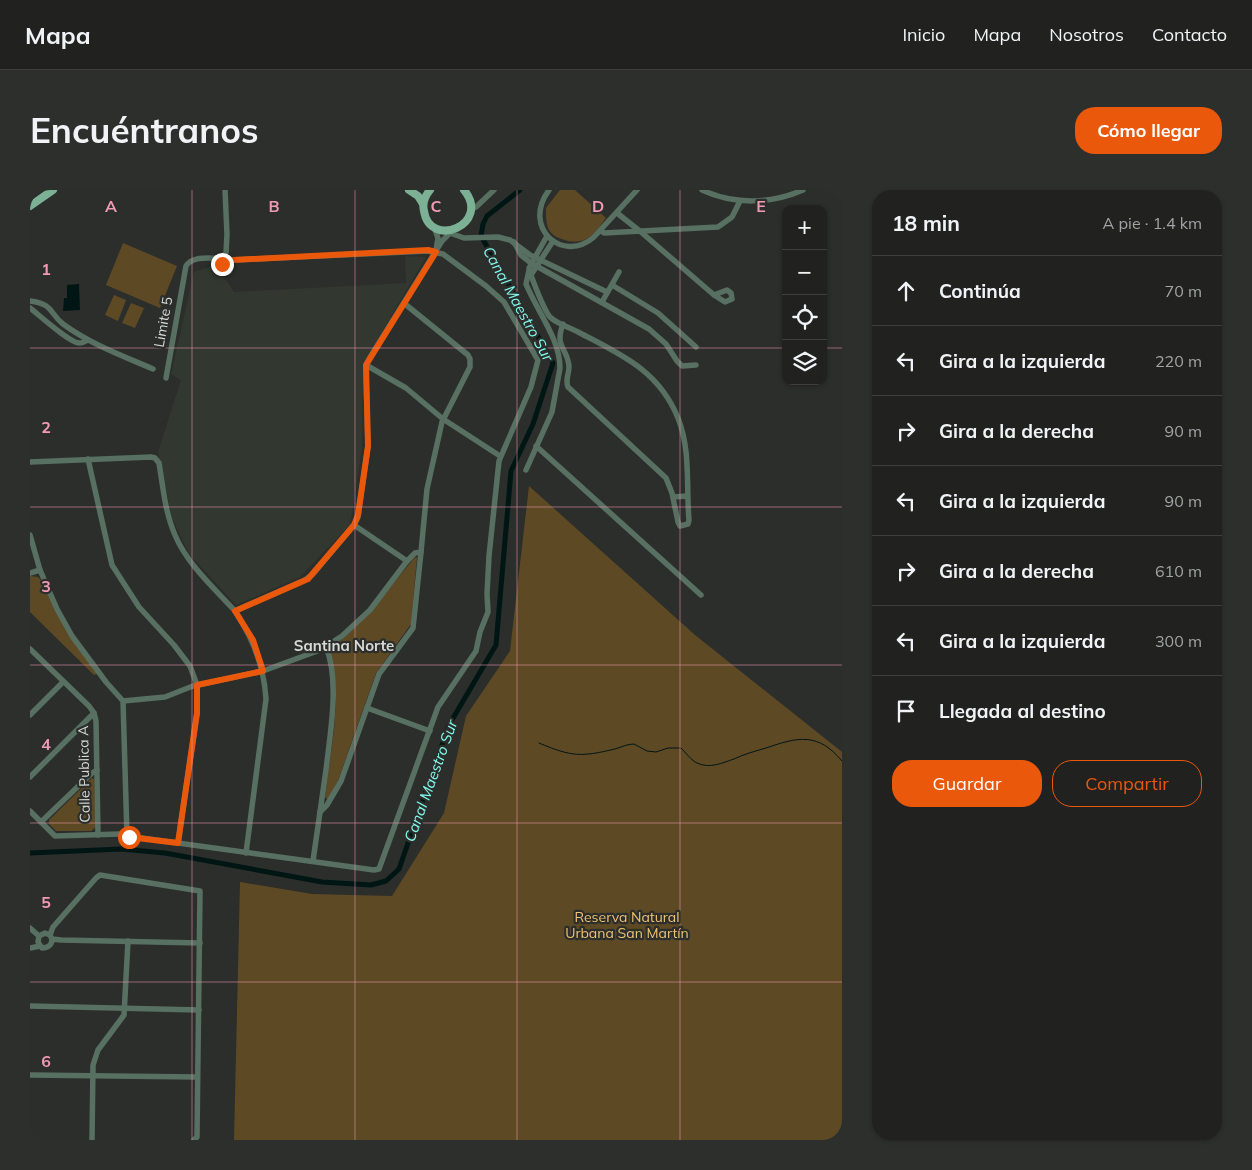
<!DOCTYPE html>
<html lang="es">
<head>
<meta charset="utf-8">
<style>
	:root { --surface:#212220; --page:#2d2f2d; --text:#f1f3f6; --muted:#a2a4a5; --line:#3e3f3e; --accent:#ea580c }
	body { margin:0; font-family:Mulish,sans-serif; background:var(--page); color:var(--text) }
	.controls { position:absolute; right:15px; top:15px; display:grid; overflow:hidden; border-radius:10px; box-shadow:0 1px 4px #0004 }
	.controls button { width:45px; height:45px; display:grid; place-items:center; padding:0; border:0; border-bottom:1px solid var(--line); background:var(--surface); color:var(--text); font:25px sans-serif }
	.stop { position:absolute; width:15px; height:15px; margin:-11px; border:4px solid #ea580c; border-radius:50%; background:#fff }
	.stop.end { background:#ea580c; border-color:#fff; box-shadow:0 1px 5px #0008 }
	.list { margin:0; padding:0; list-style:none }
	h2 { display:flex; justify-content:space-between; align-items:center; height:65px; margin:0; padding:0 20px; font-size:21px }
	h2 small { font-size:16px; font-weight:400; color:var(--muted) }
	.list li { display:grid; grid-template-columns:32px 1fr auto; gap:15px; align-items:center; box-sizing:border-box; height:70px; padding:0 20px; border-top:1px solid var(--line) }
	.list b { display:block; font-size:19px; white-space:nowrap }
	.list em { font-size:16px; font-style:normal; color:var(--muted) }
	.actions { display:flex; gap:10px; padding:15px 20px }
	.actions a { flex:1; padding:11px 0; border:1px solid var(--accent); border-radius:20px; text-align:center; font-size:18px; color:var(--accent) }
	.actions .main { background:var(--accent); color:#fff }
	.icon { flex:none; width:28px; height:28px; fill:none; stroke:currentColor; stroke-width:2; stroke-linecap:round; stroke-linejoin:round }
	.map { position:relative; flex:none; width:812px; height:950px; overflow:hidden; border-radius:20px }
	header { display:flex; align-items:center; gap:30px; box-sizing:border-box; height:70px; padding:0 25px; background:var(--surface); border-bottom:1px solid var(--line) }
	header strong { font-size:24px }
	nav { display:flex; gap:28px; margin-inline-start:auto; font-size:18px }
	.intro { display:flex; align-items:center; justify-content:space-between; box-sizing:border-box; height:120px; padding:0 30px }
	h1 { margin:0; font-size:35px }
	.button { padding:12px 22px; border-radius:20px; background:var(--accent); color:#fff; font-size:18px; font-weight:700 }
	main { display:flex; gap:30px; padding:0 30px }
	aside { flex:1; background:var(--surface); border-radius:20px; box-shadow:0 1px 4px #0004 }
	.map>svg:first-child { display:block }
	.built { fill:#32382f }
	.green { fill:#5e4925 }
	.water { fill:#001614 }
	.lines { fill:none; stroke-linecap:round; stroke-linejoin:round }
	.stream { stroke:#001614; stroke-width:1 }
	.canal { stroke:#001614; stroke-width:5 }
	.minor { stroke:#577062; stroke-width:5.5 }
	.major { stroke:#7db195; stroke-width:8 }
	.route { stroke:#ea580c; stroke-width:6 }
	.grid { fill:none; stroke:#f09ab5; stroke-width:1; stroke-opacity:0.55 }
	.labels { text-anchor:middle; stroke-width:4.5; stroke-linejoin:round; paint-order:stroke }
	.street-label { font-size:14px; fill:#d7d9d6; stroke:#2c2e2b }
	.park-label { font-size:14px; fill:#f0c272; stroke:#2c2e2b }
	.water-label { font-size:15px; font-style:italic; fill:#81faed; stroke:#2c2e2b }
	.neighbourhood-label { font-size:15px; font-weight:bold; fill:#d7d9d6; stroke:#2c2e2b }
	.grid-label { font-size:16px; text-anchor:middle; font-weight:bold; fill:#f09ab5; stroke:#2c2e2b; stroke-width:4.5; stroke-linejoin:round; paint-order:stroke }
</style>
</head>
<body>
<header>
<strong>Mapa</strong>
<nav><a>Inicio</a><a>Mapa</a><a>Nosotros</a><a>Contacto</a></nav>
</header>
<div class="intro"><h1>Encuéntranos</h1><a class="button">Cómo llegar</a></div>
<main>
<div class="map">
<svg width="812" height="950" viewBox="0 0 812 950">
	<rect width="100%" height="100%" fill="#2c2e2b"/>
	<polygon class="built" points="375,66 396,67 333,174 332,259 320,335 270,387 206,415 159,364 142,328 128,262 151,190 141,184 164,82 186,75 204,102 376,93"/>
	<g class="green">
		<path d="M530,0H545L576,28C570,36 564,46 554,50C549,52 540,52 535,50C516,45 516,35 516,18Z"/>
		<polygon points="93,53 147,76 130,118 76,95"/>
		<polygon points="84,105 96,110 88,131 75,125"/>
		<polygon points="101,113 114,118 105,138 92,133"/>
		<polygon points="499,296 665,445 812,562 812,950 204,950 210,692 282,704 362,706 414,623 436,526 480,461"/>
		<polygon points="387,367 381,434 346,483 309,588 298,610 295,607 304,540 306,512 300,459 317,445 343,419 384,368"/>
		<polygon points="0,386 8,387 11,390 38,444 67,484 64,485 0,422"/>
		<polygon points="62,588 64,589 66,637 61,641 26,641 19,634 19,630"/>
	</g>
	<polygon class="water" points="49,94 50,120 33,121 34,108 37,108 37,95"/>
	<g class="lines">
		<path class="stream" d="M509,553C542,567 551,567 585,559C592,557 597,554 604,554L617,561L626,562L638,558H651C655,562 662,571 667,573C680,579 692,573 704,569C714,564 726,561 736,558C768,547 788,542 812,571"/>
		<polyline class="canal" points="0,663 91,659 135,663 292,692 341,695 356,691 369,679 419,535 466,455 481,281 503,234 523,173 451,46 453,34 457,26 490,0"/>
		<g class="minor">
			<path d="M519,0C491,38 533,74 564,47L607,0"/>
			<path d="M672,0C704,15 741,14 773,0"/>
			<polyline points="441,19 446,17 464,0"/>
			<polyline points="587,23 611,42 684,105 695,112 702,109 701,103 697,100 684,105"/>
			<polyline points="404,37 408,48 406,60"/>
			<polyline points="571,41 574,43 688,37 702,27 710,11"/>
			<polyline points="417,42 434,48 468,47 480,50 500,65 577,102"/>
			<path d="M517,46L499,78C501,87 514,120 520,127C527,134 541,138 550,143C592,165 629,181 648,228C661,261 656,296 659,330L658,334L650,336L648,332L642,303L636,288L538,197C535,190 539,184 539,177C538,158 524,158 533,134"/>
			<polyline points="484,52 491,65 501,73 619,139 636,154 647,171 652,176 666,175"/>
			<circle cx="196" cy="78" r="4.5"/>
			<polyline points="501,85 523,51"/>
			<polyline points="582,95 628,123 666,157"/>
			<path d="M0,111C24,114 19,123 33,134C60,154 93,166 123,179"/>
			<polyline points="572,112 589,82"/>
			<path d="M0,118C9,125 41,154 50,153C53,153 56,151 58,150"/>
			<polyline points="336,175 376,198 413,229 470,266"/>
			<path d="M136,188L156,76C163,65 180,69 191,68L196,63L197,44L195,0"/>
			<polyline points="506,256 671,405"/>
			<polyline points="58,269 82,375 109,417 144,455 160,476 167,495 167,523 148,653"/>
			<path d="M0,272L121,267L125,268L129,273C133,297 135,322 145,345C157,374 184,398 205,421L275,390L283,384L324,335L328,327L338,256L336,186V175L339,169L412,51L422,41"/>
			<path d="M496,280L522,222L530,178C530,149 507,121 496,94L499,80"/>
			<polyline points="643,307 657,306"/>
			<polyline points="324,335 377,371 385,363 391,362 397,299 412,232 440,177 440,169 438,165 375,114"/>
			<polyline points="0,345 10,380"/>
			<polyline points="0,383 10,380 27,419 42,446 76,492 93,511 97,646 344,680 349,679 408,517 446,461 450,442 458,422 457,404 459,366 469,271 501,197 508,170 474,112 456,96 413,64 398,61 203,70 198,73"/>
			<path d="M205,421C223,448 234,476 236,509L216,663"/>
			<polyline points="0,459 59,516 64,523 66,531 68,645"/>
			<polyline points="93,511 135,507 163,496 233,481 290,460 312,446 340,420 377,371"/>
			<polyline points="337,518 400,541"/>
			<polyline points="0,525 33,492"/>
			<polyline points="0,587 64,523"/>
			<polyline points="0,621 25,646 90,644"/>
			<polyline points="290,622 297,615 311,591 349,484 383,438 391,362"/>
			<polyline points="11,632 62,583 67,580"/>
			<path d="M283,671C287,641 292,610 296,580C300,544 310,491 296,457"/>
			<polyline points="0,738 9,746"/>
			<polyline points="20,745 23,737 66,688 70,685 170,701 167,947 164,950"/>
			<path d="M22,749C22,755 18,758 12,758L8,752L9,746L15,743L20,745L22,749L31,750L170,753"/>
			<polyline points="0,758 10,756"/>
			<polyline points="0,816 169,820"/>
			<polyline points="0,885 167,887"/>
			<polyline points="62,950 63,875 68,860 94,825 98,751"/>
		</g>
		<g class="major">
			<polyline points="379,0 388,6 393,14"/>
			<path d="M400,0C395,6 392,13 394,21C400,60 462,34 434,0"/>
			<polyline points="0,16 23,0"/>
		</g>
	</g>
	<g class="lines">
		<polyline class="route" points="99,647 148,653 167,523 167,495 233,481 223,450 205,421 278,389 324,335 328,325 338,256 336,175 406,62 398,60 203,70 198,73 192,74"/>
	</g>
	<path class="grid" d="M162,0V950M325,0V950M487,0V950M650,0V950M0,158H756M793,158H812M0,317H812M0,475H812M0,633H812M0,792H812"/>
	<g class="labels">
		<g class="street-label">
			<text transform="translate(133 132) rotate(-80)" y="5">Limite 5</text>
			<text transform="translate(54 584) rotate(-91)" y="5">Calle Publica A</text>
		</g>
		<g class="park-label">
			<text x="597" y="732">Reserva Natural<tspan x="597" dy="16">Urbana San Martín</tspan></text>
		</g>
		<g class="water-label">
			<text transform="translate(488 114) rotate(61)" y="5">Canal Maestro Sur</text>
			<text transform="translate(401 591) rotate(-70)" y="5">Canal Maestro Sur</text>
		</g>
		<g class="neighbourhood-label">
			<text x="314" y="461">Santina Norte</text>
		</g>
	</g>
	<g class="grid-label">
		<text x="81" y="22">A</text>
		<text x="244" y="22">B</text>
		<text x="406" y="22">C</text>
		<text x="568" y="22">D</text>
		<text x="731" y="22">E</text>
		<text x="16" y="85">1</text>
		<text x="16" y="243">2</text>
		<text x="16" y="402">3</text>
		<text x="16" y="560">4</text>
		<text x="16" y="718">5</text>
		<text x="16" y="877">6</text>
	</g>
</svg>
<div class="controls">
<button>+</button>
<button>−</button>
<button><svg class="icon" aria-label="locate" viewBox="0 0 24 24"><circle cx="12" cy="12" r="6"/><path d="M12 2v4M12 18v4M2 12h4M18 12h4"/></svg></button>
<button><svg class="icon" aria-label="layers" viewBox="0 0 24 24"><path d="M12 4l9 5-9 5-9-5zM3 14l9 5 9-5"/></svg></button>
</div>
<div class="stop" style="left:99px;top:647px"></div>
<div class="stop end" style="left:192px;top:74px"></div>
</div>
<aside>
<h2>18 min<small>A pie · 1.4 km</small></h2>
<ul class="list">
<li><svg class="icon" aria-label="ahead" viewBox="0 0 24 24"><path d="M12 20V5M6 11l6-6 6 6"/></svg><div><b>Continúa</b></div><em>70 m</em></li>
<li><svg class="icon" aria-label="left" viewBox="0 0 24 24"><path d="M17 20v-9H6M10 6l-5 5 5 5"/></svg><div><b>Gira a la izquierda</b></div><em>220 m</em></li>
<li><svg class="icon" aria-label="right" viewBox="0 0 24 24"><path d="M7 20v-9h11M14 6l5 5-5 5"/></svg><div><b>Gira a la derecha</b></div><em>90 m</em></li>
<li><svg class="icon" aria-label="left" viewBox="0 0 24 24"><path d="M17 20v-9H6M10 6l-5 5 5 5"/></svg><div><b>Gira a la izquierda</b></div><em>90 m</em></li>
<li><svg class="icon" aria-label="right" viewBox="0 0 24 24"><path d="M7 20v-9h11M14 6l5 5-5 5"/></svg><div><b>Gira a la derecha</b></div><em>610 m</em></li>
<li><svg class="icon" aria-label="left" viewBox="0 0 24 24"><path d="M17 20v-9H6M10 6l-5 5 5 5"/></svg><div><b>Gira a la izquierda</b></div><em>300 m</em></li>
<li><svg class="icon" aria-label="arrive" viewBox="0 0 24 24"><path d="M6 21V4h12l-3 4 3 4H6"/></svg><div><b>Llegada al destino</b></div></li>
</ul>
<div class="actions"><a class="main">Guardar</a><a>Compartir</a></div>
</aside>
</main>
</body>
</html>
